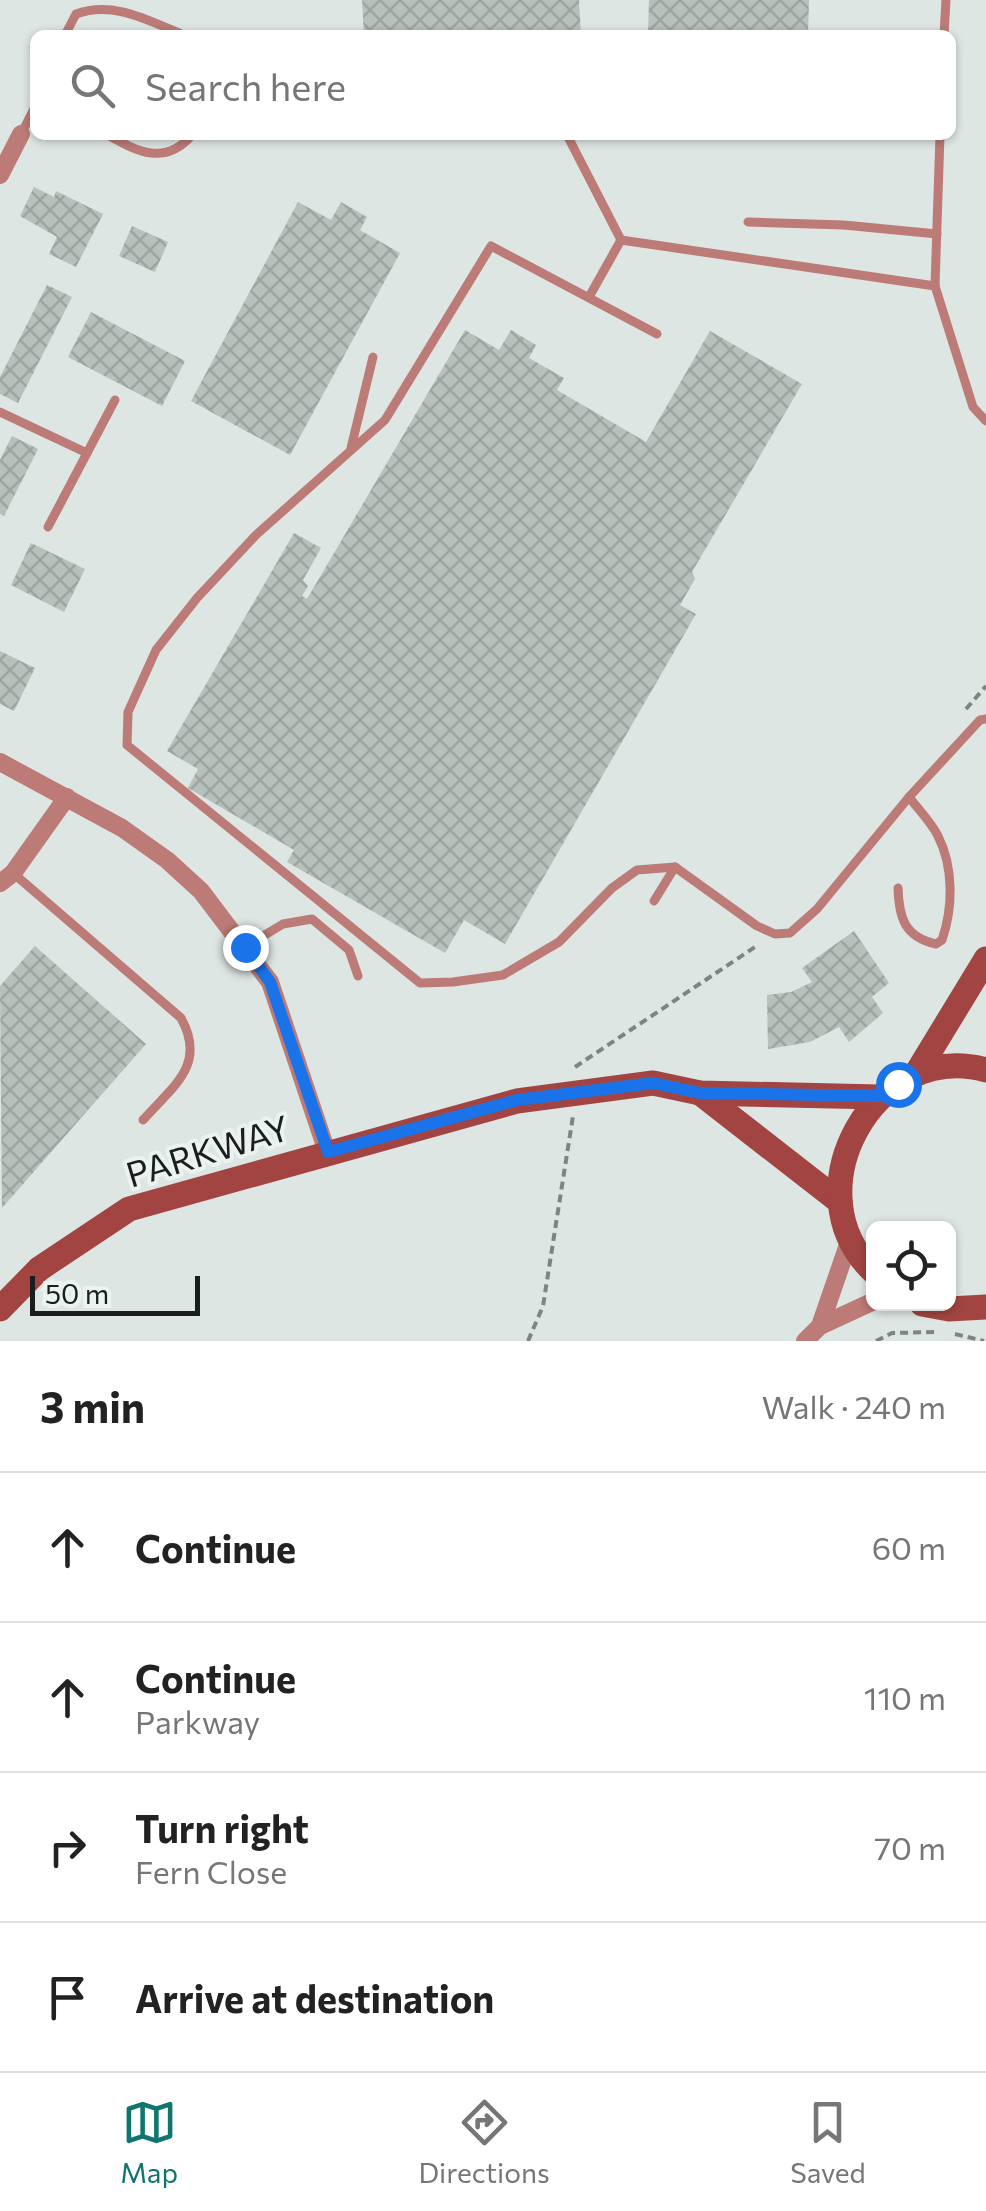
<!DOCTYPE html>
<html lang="en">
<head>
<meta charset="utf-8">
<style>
	:root { --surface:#fff; --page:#f6f6f6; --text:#222; --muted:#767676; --line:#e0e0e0; --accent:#0f766e }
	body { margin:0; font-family:Commissioner,sans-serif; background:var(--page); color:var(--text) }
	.controls { position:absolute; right:30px; bottom:30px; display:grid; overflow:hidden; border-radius:15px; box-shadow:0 2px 8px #0004 }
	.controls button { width:90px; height:90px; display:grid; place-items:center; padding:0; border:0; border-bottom:2px solid var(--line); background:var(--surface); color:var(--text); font:50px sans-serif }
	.scale { position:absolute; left:30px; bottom:25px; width:170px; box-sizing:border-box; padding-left:10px; border:5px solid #1b1e1d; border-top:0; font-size:28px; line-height:35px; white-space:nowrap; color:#1b1e1d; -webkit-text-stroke:8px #ebf3f0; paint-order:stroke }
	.stop { position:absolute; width:30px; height:30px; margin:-22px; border:8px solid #1a73e8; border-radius:50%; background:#fff }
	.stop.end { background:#1a73e8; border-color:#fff; box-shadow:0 2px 10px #0008 }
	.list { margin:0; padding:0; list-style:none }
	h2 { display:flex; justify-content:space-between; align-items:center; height:130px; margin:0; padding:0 40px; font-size:42px }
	h2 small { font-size:32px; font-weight:400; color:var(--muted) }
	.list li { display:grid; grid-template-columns:65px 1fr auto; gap:30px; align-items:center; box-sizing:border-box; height:150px; padding:0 40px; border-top:2px solid var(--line) }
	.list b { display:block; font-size:38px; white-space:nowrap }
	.list p { margin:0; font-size:32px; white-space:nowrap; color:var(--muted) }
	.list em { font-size:32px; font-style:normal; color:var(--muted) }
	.icon { flex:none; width:55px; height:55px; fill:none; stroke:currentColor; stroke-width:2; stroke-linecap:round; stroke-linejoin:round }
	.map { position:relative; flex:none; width:986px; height:1341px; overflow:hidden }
	.search { position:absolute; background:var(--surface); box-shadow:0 2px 8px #0004; left:30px; right:30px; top:30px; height:110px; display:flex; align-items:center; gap:25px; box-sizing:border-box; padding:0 35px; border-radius:15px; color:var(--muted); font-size:38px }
	.sheet { height:730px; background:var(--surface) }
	nav { display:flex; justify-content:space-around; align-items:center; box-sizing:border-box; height:140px; border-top:2px solid var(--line); background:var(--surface); font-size:28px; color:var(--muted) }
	nav a { display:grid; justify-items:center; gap:5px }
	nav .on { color:var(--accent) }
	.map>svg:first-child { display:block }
	.building { fill:url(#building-cross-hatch) }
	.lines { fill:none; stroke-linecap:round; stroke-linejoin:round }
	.path { stroke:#7f8482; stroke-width:4; stroke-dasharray:8 5; stroke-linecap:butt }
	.lane { stroke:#bc7b76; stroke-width:9 }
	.street { stroke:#bc7b76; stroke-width:18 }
	.secondary { stroke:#a24542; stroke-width:25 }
	.route { stroke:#1a73e8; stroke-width:12 }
	.labels { text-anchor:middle; stroke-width:8; stroke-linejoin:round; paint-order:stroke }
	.street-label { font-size:35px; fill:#1b1e1d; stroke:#ebf3f0 }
</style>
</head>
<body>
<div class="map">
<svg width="986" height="1341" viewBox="0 0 986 1341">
	<defs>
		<pattern id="building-cross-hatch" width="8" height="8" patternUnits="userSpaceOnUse" patternTransform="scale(2.5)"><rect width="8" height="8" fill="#b8c0bc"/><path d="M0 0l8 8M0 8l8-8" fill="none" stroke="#9ea5a1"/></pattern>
	</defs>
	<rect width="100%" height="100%" fill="#dee6e3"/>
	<g class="building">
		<polygon points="362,0 579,0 581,35 364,35"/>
		<polygon points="649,0 809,0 808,35 648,35"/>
		<polygon points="34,187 54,197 56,191 103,214 76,267 49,254 57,237 20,216"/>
		<polygon points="298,202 331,220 341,202 367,217 360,230 400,253 290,455 191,401"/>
		<polygon points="132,226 168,242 155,272 119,256"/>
		<polygon points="47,285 72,297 18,403 0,394 0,377"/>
		<polygon points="91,312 185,361 162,406 68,357"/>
		<polygon points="465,330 499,350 511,330 536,345 529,358 564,378 557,390 646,442 710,331 802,384 692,572 695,579 680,605 696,614 505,944 464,920 445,953 287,862 294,850 188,788 198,769 167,751 294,533 321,548 303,580 308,586 302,596 307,599"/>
		<polygon points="12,436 38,449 4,516 0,514 0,460"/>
		<polygon points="31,543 85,569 64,612 11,585"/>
		<polygon points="0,651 35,668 14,711 0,704"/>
		<polygon points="854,931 889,983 872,997 883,1013 849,1042 839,1027 810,1042 768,1049 767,995 791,992 812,982 802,968"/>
		<polygon points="35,946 146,1044 2,1208 0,986"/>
	</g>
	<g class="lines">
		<g class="path">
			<polyline points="966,709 986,686"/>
			<polyline points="575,1067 758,945"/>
			<polyline points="955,1334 984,1341"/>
			<polyline points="528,1341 543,1306 573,1116"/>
			<polyline points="876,1341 892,1333 936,1332"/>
		</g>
		<g class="lane">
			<path d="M65,35L76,14C113,0 149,21 184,35"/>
			<polyline points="944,35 946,0"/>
			<polyline points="21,134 35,107"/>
			<path d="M108,135C138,152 165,166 192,135"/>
			<polyline points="567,135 621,240 589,297"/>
			<polyline points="940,135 935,286 973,407 986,421"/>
			<polyline points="748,222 844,225 937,234"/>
			<polyline points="621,240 935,286"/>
			<polyline points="657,334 491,246 385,420 256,535 197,598 156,650 128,712 127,745 420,983 453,982 503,975 559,942 612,888 637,870 675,867"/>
			<polyline points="0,412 87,453"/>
			<polyline points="351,448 373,357"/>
			<polyline points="48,527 115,400"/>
			<path d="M13,873L181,1018C207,1065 173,1086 143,1120"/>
			<path d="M898,888C899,917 904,937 936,944L942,940C953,908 954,868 938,836C931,822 918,809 909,797"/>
			<polyline points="654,901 675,867 757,926 775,934 790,933 817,909 909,797 980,720 986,719"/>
			<polyline points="245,947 283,924 312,919 349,950 358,976"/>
		</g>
		<g class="street">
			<polyline points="0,175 21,134"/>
			<polyline points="0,762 122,828 167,860 201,891 270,982 327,1152"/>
			<polyline points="0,883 13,873 67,797"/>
			<polyline points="820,1326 850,1239"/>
			<polyline points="805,1341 820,1326 874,1301"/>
		</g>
		<g class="secondary">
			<polyline points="916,1074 986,959"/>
			<polyline points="700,1093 840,1202"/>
			<path d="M874,1272C790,1193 874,1039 986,1070"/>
			<polyline points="922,1304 949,1309 986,1307"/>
			<polyline points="0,1309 39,1269 129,1209 517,1101 653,1083 700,1093 880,1097"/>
		</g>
	</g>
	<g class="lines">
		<polyline class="route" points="245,947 270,982 328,1152 517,1100 653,1083 700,1093 880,1096 898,1084"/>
	</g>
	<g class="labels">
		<g class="street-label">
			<text transform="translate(208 1152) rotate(-17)" y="12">PARKWAY</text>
		</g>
	</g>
</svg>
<div class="controls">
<button><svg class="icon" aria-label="locate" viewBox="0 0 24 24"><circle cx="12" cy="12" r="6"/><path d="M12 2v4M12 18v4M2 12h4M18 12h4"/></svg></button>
</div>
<div class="scale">50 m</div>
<div class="stop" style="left:898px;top:1084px"></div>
<div class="stop end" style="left:245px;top:947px"></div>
<div class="search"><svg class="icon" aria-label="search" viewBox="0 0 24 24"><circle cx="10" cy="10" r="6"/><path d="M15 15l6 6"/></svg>Search here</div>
</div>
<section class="sheet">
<h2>3 min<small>Walk · 240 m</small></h2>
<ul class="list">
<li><svg class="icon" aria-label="ahead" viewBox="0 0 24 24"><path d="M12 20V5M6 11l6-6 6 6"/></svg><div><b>Continue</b></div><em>60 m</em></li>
<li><svg class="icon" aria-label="ahead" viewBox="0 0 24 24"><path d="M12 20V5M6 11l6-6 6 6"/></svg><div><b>Continue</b><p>Parkway</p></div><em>110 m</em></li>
<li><svg class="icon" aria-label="right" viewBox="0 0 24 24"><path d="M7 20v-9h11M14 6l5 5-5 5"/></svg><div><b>Turn right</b><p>Fern Close</p></div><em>70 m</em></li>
<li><svg class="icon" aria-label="arrive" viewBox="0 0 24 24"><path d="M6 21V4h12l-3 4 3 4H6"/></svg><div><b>Arrive at destination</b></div></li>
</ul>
</section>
<nav>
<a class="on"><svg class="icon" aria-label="map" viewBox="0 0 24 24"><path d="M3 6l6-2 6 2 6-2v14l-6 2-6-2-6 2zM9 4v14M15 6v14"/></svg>Map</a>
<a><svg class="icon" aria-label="directions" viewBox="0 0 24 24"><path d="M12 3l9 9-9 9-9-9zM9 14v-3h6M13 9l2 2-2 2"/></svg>Directions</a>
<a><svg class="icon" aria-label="saved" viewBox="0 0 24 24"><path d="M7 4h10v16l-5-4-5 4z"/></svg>Saved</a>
</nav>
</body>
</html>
